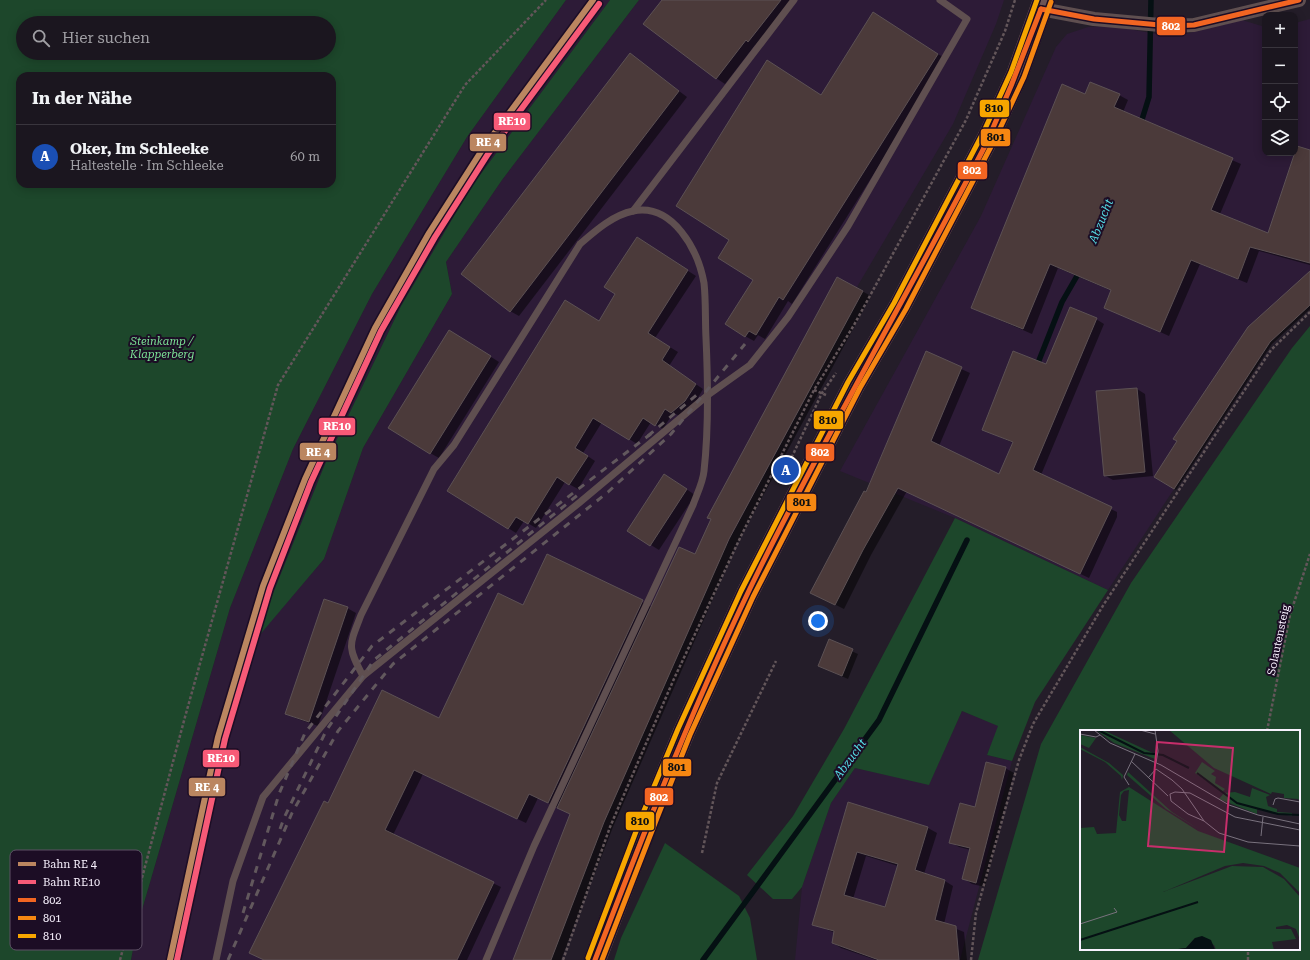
<!DOCTYPE html>
<html lang="de">
<head>
<meta charset="utf-8">
<style>
	:root { --surface:#1b161f; --page:#241f28; --text:#f1f3f6; --muted:#a09fa4; --line:#39353d; --accent:#1a73e8 }
	body { margin:0; font-family:"Roboto Serif",serif; background:var(--page); color:var(--text) }
	.controls { position:absolute; right:12px; top:12px; display:grid; overflow:hidden; border-radius:8px; box-shadow:0 2px 10px #0003 }
	.controls button { width:36px; height:36px; display:grid; place-items:center; padding:0; border:0; border-bottom:1px solid var(--line); background:var(--surface); color:var(--text); font:20px sans-serif }
	.you { position:absolute; left:818px; top:621px; width:14px; height:14px; margin:-10px; border:3px solid #fff; border-radius:50%; background:#1a73e8; box-shadow:0 0 0 6px #1a73e833 }
	.badge { display:grid; place-items:center; width:26px; height:26px; border-radius:50%; background:var(--accent); color:#fff; font-size:13px; font-weight:700 }
	.pin { position:absolute; translate:-50% -50%; border:2px solid #fff; box-shadow:0 1px 4px #0006 }
	.list { margin:0; padding:0; list-style:none }
	h2 { display:flex; justify-content:space-between; align-items:center; height:52px; margin:0; padding:0 16px; font-size:17px }
	h2 small { font-size:13px; font-weight:400; color:var(--muted) }
	.list li { display:grid; grid-template-columns:26px 1fr auto; gap:12px; align-items:center; box-sizing:border-box; height:64px; padding:0 16px; border-top:1px solid var(--line) }
	.list b { display:block; font-size:15px; white-space:nowrap }
	.list p { margin:0; font-size:13px; white-space:nowrap; color:var(--muted) }
	.list em { font-size:13px; font-style:normal; color:var(--muted) }
	.icon { flex:none; width:22px; height:22px; fill:none; stroke:currentColor; stroke-width:2; stroke-linecap:round; stroke-linejoin:round }
	.map { position:relative; flex:none; width:1310px; height:960px; overflow:hidden }
	.search { position:absolute; background:var(--surface); box-shadow:0 2px 10px #0003; left:16px; top:16px; width:320px; height:44px; display:flex; align-items:center; gap:10px; box-sizing:border-box; padding:0 14px; border-radius:22px; color:var(--muted); font-size:15px }
	.panel { position:absolute; background:var(--surface); box-shadow:0 2px 10px #0003; left:16px; top:72px; width:320px; height:116px; border-radius:12px }
	.map>svg:first-child { display:block }
	.built { fill:#2d1b37 }
	.green { fill:#1d472b; fill-rule:evenodd }
	.shadow { fill:#0007; fill-rule:evenodd }
	.lines { fill:none; stroke-linecap:round; stroke-linejoin:round }
	.stream { stroke:#051013; stroke-width:5.5 }
	.building { fill:#4b3a3a; stroke:#5c5154; fill-rule:evenodd }
	.path { stroke:#63565a; stroke-width:2.5; stroke-dasharray:3 2; stroke-linecap:butt }
	.service { stroke:#5f4f50; stroke-width:7 }
	.minor { stroke:#5f4f50; stroke-width:14 }
	.primary { stroke:#6d5455; stroke-width:22 }
	.rail { stroke:#62585d; stroke-width:3; stroke-dasharray:7 7; stroke-linecap:butt }
	.bus-1-casing { stroke:#1c0d25; stroke-width:8 }
	.bus-2-casing { stroke:#1c0d25; stroke-width:8 }
	.bus-3-casing { stroke:#1c0d25; stroke-width:8 }
	.bus-1 { stroke:#f26522; stroke-width:5 }
	.bus-2 { stroke:#f68712; stroke-width:5 }
	.bus-3 { stroke:#f7a600; stroke-width:5 }
	.rail-1-casing { stroke:#1c0d25; stroke-width:9 }
	.rail-2-casing { stroke:#1c0d25; stroke-width:9 }
	.rail-1 { stroke:#bb8660; stroke-width:6 }
	.rail-2 { stroke:#f75a77; stroke-width:6 }
	.labels { text-anchor:middle; stroke-width:4; stroke-linejoin:round; paint-order:stroke }
	.park-label { font-size:11px; font-style:italic; fill:#7ce396; stroke:#1c0d25 }
	.street-label { font-size:11px; fill:#f8f1fe; stroke:#1c0d25 }
	.water-label { font-size:12px; font-style:italic; fill:#55dbe4; stroke:#1c0d25 }
	.inset-river { fill:none; stroke:#051013; stroke-width:2 }
	.inset-road { fill:none; stroke:#79727e; stroke-width:1 }
	.view { fill:#c72e6b; fill-opacity:0.15; stroke:#c72e6b; stroke-width:2 }
	.inset-edge { fill:none; stroke:#f8f1fe; stroke-width:2 }
	.key { fill:#1c0d25; stroke:#5e5166; stroke-width:1 }
	.key-label { font-size:11px; fill:#f8f1fe }
	.line-badge { stroke:#1c0d25; stroke-width:1.5 }
	.badge-label { font-size:11px; text-anchor:middle; font-weight:bold; fill:#fff }
	.pale-badge-label { font-size:11px; text-anchor:middle; font-weight:bold; fill:#111 }
</style>
</head>
<body>
<div class="map">
<svg width="1310" height="960" viewBox="0 0 1310 960">
	<rect width="100%" height="100%" fill="#241d29"/>
	<g class="built">
		<polygon points="566,0 610,0 471,187 401,306 325,464 254,641 324,559 363,448 452,294 446,262 502,180 639,0 1004,0 996,24 953,124 857,287 863,291 725,548 604,822 551,960 131,960 137,927 230,608 293,449 372,294 467,137"/>
		<polygon points="1310,19 1310,305 1270,342 1108,590 955,518 840,471 981,216 1056,47 1067,34 1088,27 1112,26 1173,37 1242,20 1265,27 1265,153 1295,153 1295,23"/>
		<polygon points="962,711 999,726 987,755 1012,761 960,960 795,960 802,887 831,803 855,768 929,784"/>
	</g>
	<g class="green">
		<path d="M0,0H566L467,137L372,294L293,449L230,608L137,927L131,960H0ZM23,23H329V53H23ZM20,76H332V184H20Z"/>
		<polygon points="610,0 639,0 502,180 446,262 452,294 363,448 324,559 253,643 325,464 401,306 471,187"/>
		<path d="M1310,326V960H978L1041,744L1131,583L1292,348ZM1081,731H1299V949H1081Z"/>
		<polygon points="955,518 1108,590 1035,702 1012,761 987,755 998,726 962,711 929,785 855,768 831,803 802,887 792,899 773,899 747,875 793,816 844,729"/>
		<polygon points="665,843 739,896 750,918 757,960 614,960 621,938"/>
	</g>
	<g class="shadow">
		<polygon points="663,0 793,0 758,46 755,45 725,84 716,78"/>
		<polygon points="882,19 946,59 792,304 788,301 765,339 758,335 754,341 745,336 754,280 822,96"/>
		<polygon points="630,54 687,97 519,316 510,311"/>
		<polygon points="1085,95 1119,95 1128,100 1123,112 1241,164 1220,214 1269,234 1310,152 1310,265 1259,251 1247,283 1200,264 1169,336 1105,307 1112,291 1058,268 1032,334 972,308"/>
		<polygon points="645,243 696,276 655,338 678,352 669,366 703,389 694,405 680,416 673,413 663,429 651,422 637,444 602,422 583,453 595,461 578,489 565,482 536,528 524,521 516,533 448,491 599,322"/>
		<polygon points="1310,273 1310,309 1272,344 1176,490 1155,477"/>
		<polygon points="838,278 871,296 737,544 613,827 561,960 514,960 571,814 538,798 526,823 423,774 393,835 501,887 467,960 265,960 329,804 439,719 524,607 548,556 652,607 696,555"/>
		<polygon points="1096,319 1104,324 1041,475 1117,512 1117,517 1089,578 907,491 871,555 844,609 820,597 926,353 970,373 939,446 1000,475 1013,443 984,430 1046,366"/>
		<polygon points="458,336 499,362 439,458 430,453"/>
		<polygon points="1137,389 1145,394 1153,476 1113,480 1104,475"/>
		<polygon points="673,480 695,495 659,550 651,545"/>
		<polygon points="347,608 356,613 318,726 295,718 286,713"/>
		<polygon points="829,641 858,654 848,679 819,666"/>
		<polygon points="1005,768 1014,773 985,887 972,884 963,878 971,850 959,847 950,842"/>
		<path d="M849,804L928,828L937,833L924,874L945,881L953,886L944,924L964,932L967,960H876L841,948L833,943L835,933L814,924ZM866,856L898,866L885,909L853,899Z"/>
	</g>
	<g class="lines">
		<g class="stream">
			<polyline points="1140,126 1149,97 1151,0"/>
			<polyline points="1036,368 1062,302 1081,269"/>
			<polyline points="703,960 879,720 967,540"/>
		</g>
	</g>
	<g class="building">
		<polygon points="662,0 781,0 748,42 746,40 716,79 643,24"/>
		<polygon points="873,12 938,54 783,300 779,297 756,335 749,331 745,337 725,324 753,280 718,258 729,240 676,206 767,60 821,95"/>
		<polygon points="630,53 679,91 510,312 461,274"/>
		<polygon points="1090,82 1120,94 1114,107 1233,158 1211,210 1268,233 1297,146 1310,150 1310,263 1250,247 1238,279 1191,260 1160,332 1104,308 1111,290 1050,264 1023,329 971,308 1062,84 1085,94"/>
		<polygon points="637,237 688,270 648,333 670,347 662,360 696,384 685,401 671,413 665,409 655,426 643,418 629,440 593,418 575,448 588,456 569,485 557,477 528,524 516,517 508,529 447,491 565,300 599,321 615,294 604,287"/>
		<polygon points="1310,271 1310,305 1270,342 1174,489 1154,477 1177,441 1173,439 1248,327"/>
		<polygon points="837,277 863,291 729,539 604,822 551,960 513,960 570,814 557,808 679,547 695,554 711,519 707,518"/>
		<polygon points="1070,307 1097,318 1033,470 1112,507 1080,574 898,488 863,550 835,605 810,593 864,491 866,492 926,351 962,367 931,441 999,474 1013,442 982,430 1013,351 1046,364"/>
		<polygon points="449,330 491,356 430,454 388,428"/>
		<polygon points="1137,388 1145,472 1104,476 1096,391"/>
		<polygon points="664,474 687,489 650,546 627,531"/>
		<polygon points="547,554 643,600 548,803 529,794 517,819 414,770 385,830 494,882 457,960 264,960 249,953 324,801 328,803 382,690 439,718 498,593 523,605"/>
		<polygon points="324,599 348,607 309,722 285,714"/>
		<polygon points="829,639 853,649 842,676 818,666"/>
		<polygon points="986,762 1006,767 976,883 962,879 970,848 949,843 960,803 975,807"/>
		<path d="M848,802L928,827L915,870L945,880L935,920L956,926L959,960H879L832,943L834,931L812,925ZM857,852L898,864L885,907L844,895Z"/>
	</g>
	<g class="lines">
		<g class="path">
			<polyline points="814,390 826,395"/>
			<polyline points="781,480 822,393 836,373"/>
			<polyline points="1267,731 1290,615 1310,554"/>
			<polyline points="702,853 717,783 776,661"/>
			<polyline points="120,960 185,717 278,385 465,85 546,0"/>
			<polyline points="563,960 610,827 673,681 741,536 814,390 854,325 966,120 1005,31 1015,0"/>
			<polyline points="971,960 976,913 1019,760 1033,724 1104,604 1271,350 1310,312"/>
			<polyline points="1248,960 1248,949"/>
		</g>
		<g class="service">
			<polyline points="633,211 794,0"/>
			<path d="M363,676C347,646 349,646 361,615L434,469L454,445L580,244C595,231 613,215 633,211C673,203 698,250 704,283C706,301 705,320 706,338C708,382 709,427 704,471C703,482 697,494 693,505L534,846L486,960"/>
			<polyline points="216,960 233,881 263,797 363,676 579,503 708,395 750,365 788,317 848,226 967,19 940,0"/>
		</g>
		<polyline class="minor" points="1041,9 1094,19 1171,26 1194,25 1299,0"/>
		<polyline class="primary" points="595,960 650,815 684,732 747,594 854,385 900,306 990,134 1017,75 1044,0"/>
		<g class="rail">
			<polyline points="648,436 700,392"/>
			<polyline points="280,829 284,818 326,731 374,660 579,494"/>
			<polyline points="243,913 279,794 305,733 372,646 652,433"/>
			<polyline points="228,960 292,813 338,731 393,664 608,492 671,434 745,344"/>
		</g>
		<defs>
			<g id="bus-1">
				<polyline points="1041,9 1094,19 1171,26 1194,25 1299,0"/>
				<path d="M595,960C646,827 698,693 761,566C832,423 913,285 986,144L1011,86L1041,9"/>
			</g>
			<polyline id="bus-2" points="602,960 657,818 690,735 753,597 860,388 906,309 996,137 1024,77 1051,2"/>
			<polyline id="bus-3" points="588,958 643,813 678,729 741,591 848,382 894,303 984,131 1011,72 1037,0"/>
		</defs>
		<use href="#bus-1" class="bus-1-casing"/>
		<use href="#bus-2" class="bus-2-casing"/>
		<use href="#bus-3" class="bus-3-casing"/>
		<use href="#bus-1" class="bus-1"/>
		<use href="#bus-2" class="bus-2"/>
		<use href="#bus-3" class="bus-3"/>
		<defs>
			<polyline id="rail-1" points="170,960 218,737 263,586 305,479 375,328 429,233 482,150 593,0"/>
			<polyline id="rail-2" points="177,960 225,739 270,588 311,482 381,331 435,237 488,154 599,4"/>
		</defs>
		<use href="#rail-1" class="rail-1-casing"/>
		<use href="#rail-2" class="rail-2-casing"/>
		<use href="#rail-1" class="rail-1"/>
		<use href="#rail-2" class="rail-2"/>
	</g>
	<g class="labels">
		<g class="park-label">
			<text x="162" y="345">Steinkamp /<tspan x="162" dy="13">Klapperberg</tspan></text>
		</g>
		<g class="street-label">
			<text transform="translate(1278 640) rotate(-78)" y="4">Solautensteig</text>
		</g>
		<g class="water-label">
			<text transform="translate(1101 221) rotate(-68)" y="4">Abzucht</text>
			<text transform="translate(850 759) rotate(-54)" y="4">Abzucht</text>
		</g>
	</g>
	<g transform="translate(1080 730)">
		<rect width="220" height="220" fill="#241d29"/>
		<path d="M16,0H23L75,24V29L34,13ZM89,0H220V71L218,69L204,68V64L192,62L191,64L134,38ZM0,5L16,8L9,18L0,14ZM0,17L29,33L43,45L42,50L41,46L25,32L0,19ZM122,32L135,41L131,44L136,47L135,53L145,59L142,62L115,43ZM48,42L92,82L120,100L86,79L47,45ZM49,57L118,101L220,138V163L200,143L184,136L163,133L145,136L83,162L152,136L183,137L204,149L220,167V210L216,199L207,195L196,197V199H211L216,209L192,212L194,220H136L134,215L115,208L106,218L91,220H0V98L14,97L17,104L36,103L40,62ZM49,60L46,91H42L39,85L41,65L44,61ZM172,58L190,65L186,67L188,76L197,79V82L212,83V86L177,79V84L139,69L144,63L155,62L170,67Z" fill="#1d472b" fill-rule="evenodd"/>
		<path d="M122,206L131,210L135,220H91L106,218L115,208Z" fill="#051013"/>
		<path class="inset-river" d="M18,0L64,23L83,25L109,38M117,43L157,73L198,84L220,85M0,210L118,172"/>
		<path class="inset-road" d="M14,0L30,13L81,35L149,75L178,85L220,94M60,0L75,4M75,0L78,21L76,33M0,4L16,7L20,5M51,31L88,66M68,48L76,39L92,50L102,59L124,91L139,103L168,112L220,116M49,55L44,47L55,24M193,75L195,69L198,68L220,72M124,91L108,84L91,71L90,64L95,62L110,63L155,87L220,100M181,106L183,87M0,194L37,182L34,178"/>
		<path class="view" d="M77,12L153,18L144,122L68,116Z"/>
		<rect width="220" height="220" class="inset-edge"/>
	</g>
	<rect x="10" y="850" width="132" height="100" rx="6" class="key"/>
	<rect x="18" y="862" width="18" height="4" fill="#bb8660"/>
	<rect x="18" y="880" width="18" height="4" fill="#f75a77"/>
	<rect x="18" y="898" width="18" height="4" fill="#f26522"/>
	<rect x="18" y="916" width="18" height="4" fill="#f68712"/>
	<rect x="18" y="934" width="18" height="4" fill="#f7a600"/>
	<g class="key-label">
		<text x="43" y="868">Bahn RE 4</text>
		<text x="43" y="886">Bahn RE10</text>
		<text x="43" y="904">802</text>
		<text x="43" y="922">801</text>
		<text x="43" y="940">810</text>
	</g>
	<g class="line-badge">
		<rect x="1156" y="16" width="30" height="20" rx="4" fill="#f26522"/>
		<rect x="979" y="99" width="31" height="19" rx="4" fill="#f7a600"/>
		<rect x="493" y="112" width="38" height="19" rx="4" fill="#f75a77"/>
		<rect x="980" y="128" width="31" height="19" rx="4" fill="#f68712"/>
		<rect x="469" y="133" width="38" height="19" rx="4" fill="#bb8660"/>
		<rect x="957" y="161" width="31" height="19" rx="4" fill="#f26522"/>
		<rect x="813" y="410" width="31" height="20" rx="4" fill="#f7a600"/>
		<rect x="318" y="417" width="38" height="19" rx="4" fill="#f75a77"/>
		<rect x="299" y="442" width="38" height="19" rx="4" fill="#bb8660"/>
		<rect x="805" y="443" width="30" height="19" rx="4" fill="#f26522"/>
		<rect x="786" y="493" width="31" height="19" rx="4" fill="#f68712"/>
		<rect x="202" y="749" width="38" height="19" rx="4" fill="#f75a77"/>
		<rect x="662" y="758" width="30" height="19" rx="4" fill="#f68712"/>
		<rect x="188" y="777" width="38" height="20" rx="4" fill="#bb8660"/>
		<rect x="644" y="787" width="30" height="19" rx="4" fill="#f26522"/>
		<rect x="625" y="811" width="30" height="20" rx="4" fill="#f7a600"/>
	</g>
	<g class="badge-label">
		<text x="1171" y="30">802</text>
		<text x="512" y="125">RE10</text>
		<text x="488" y="146">RE 4</text>
		<text x="972" y="174">802</text>
		<text x="337" y="430">RE10</text>
		<text x="318" y="456">RE 4</text>
		<text x="820" y="456">802</text>
		<text x="221" y="762">RE10</text>
		<text x="207" y="791">RE 4</text>
		<text x="659" y="801">802</text>
	</g>
	<g class="pale-badge-label">
		<text x="994" y="112">810</text>
		<text x="996" y="141">801</text>
		<text x="828" y="424">810</text>
		<text x="802" y="506">801</text>
		<text x="677" y="771">801</text>
		<text x="640" y="825">810</text>
	</g>
</svg>
<div class="controls">
<button>+</button>
<button>−</button>
<button><svg class="icon" aria-label="locate" viewBox="0 0 24 24"><circle cx="12" cy="12" r="6"/><path d="M12 2v4M12 18v4M2 12h4M18 12h4"/></svg></button>
<button><svg class="icon" aria-label="layers" viewBox="0 0 24 24"><path d="M12 4l9 5-9 5-9-5zM3 14l9 5 9-5"/></svg></button>
</div>
<div class="you"></div>
<div class="pin badge" style="left:786px;top:470px;background:#1a4fb4">A</div>
<div class="search"><svg class="icon" aria-label="search" viewBox="0 0 24 24"><circle cx="10" cy="10" r="6"/><path d="M15 15l6 6"/></svg>Hier suchen</div>
<section class="panel">
<h2>In der Nähe<small></small></h2>
<ul class="list">
<li><span class="badge" style="background:#1a4fb4">A</span><div><b>Oker, Im Schleeke</b><p>Haltestelle · Im Schleeke</p></div><em>60 m</em></li>
</ul>
</section>
</div>
</body>
</html>
